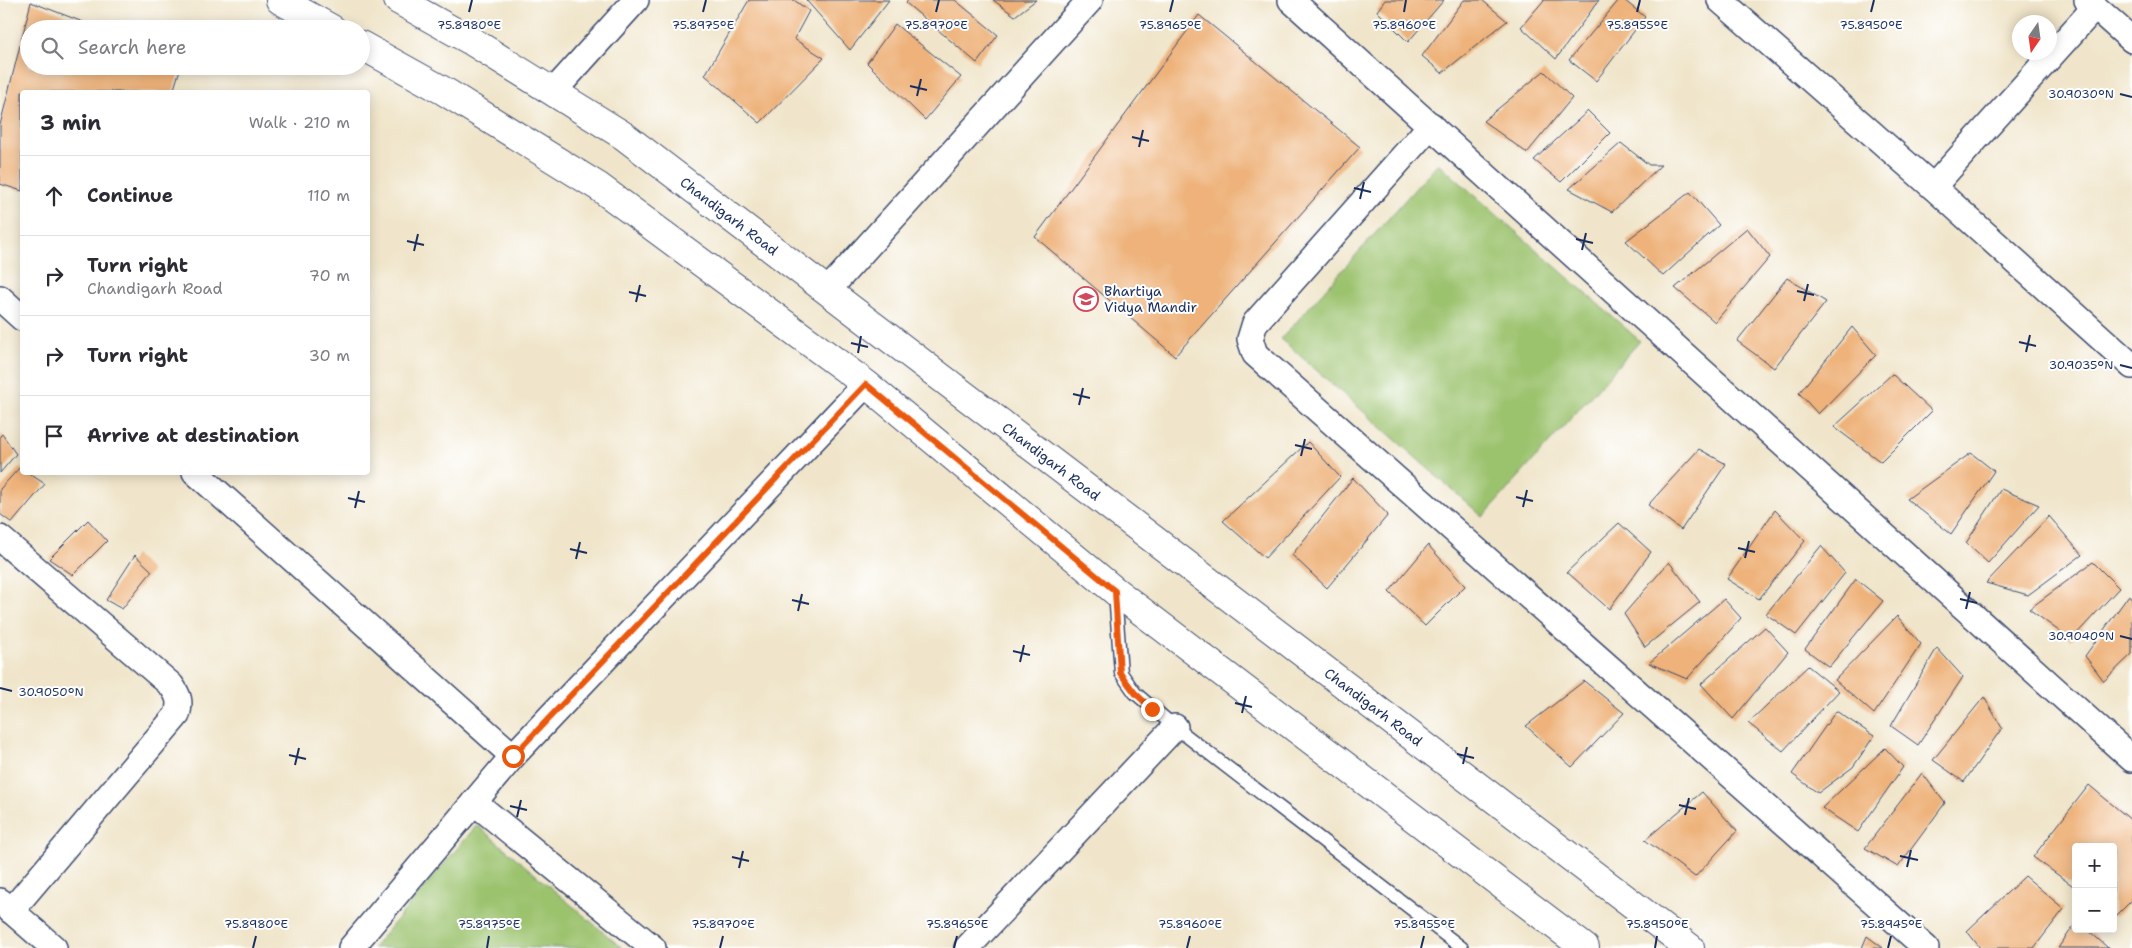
<!DOCTYPE html>
<html lang="en">
<head>
<meta charset="utf-8">
<style>
	:root { --surface:#fff; --page:#f2f2f3; --text:#2b2b33; --muted:#7c7c81; --line:#e1e1e2 }
	body { margin:0; font-family:"Shantell Sans",sans-serif; background:var(--page); color:var(--text) }
	.controls { position:absolute; right:15px; bottom:15px; display:grid; overflow:hidden; border-radius:5px; box-shadow:0 2px 12px #0003 }
	.controls button { width:45px; height:45px; display:grid; place-items:center; padding:0; border:0; border-bottom:1px solid var(--line); background:var(--surface); color:var(--text); font:25px sans-serif }
	.compass { position:absolute; left:2012px; top:15px; width:45px; height:45px; border-radius:50%; background:var(--surface); box-shadow:0 2px 12px #0003; rotate:193deg }
	.stop { position:absolute; width:15px; height:15px; margin:-11px; border:4px solid #ea580c; border-radius:50%; background:#fff }
	.stop.end { background:#ea580c; border-color:#fff; box-shadow:0 1px 5px #0008 }
	.list { margin:0; padding:0; list-style:none }
	h2 { display:flex; justify-content:space-between; align-items:center; height:65px; margin:0; padding:0 20px; font-size:21px }
	h2 small { font-size:16px; font-weight:400; color:var(--muted) }
	.list li { display:grid; grid-template-columns:32px 1fr auto; gap:15px; align-items:center; box-sizing:border-box; height:80px; padding:0 20px; border-top:1px solid var(--line) }
	.list b { display:block; font-size:19px; white-space:nowrap }
	.list p { margin:0; font-size:16px; white-space:nowrap; color:var(--muted) }
	.list em { font-size:16px; font-style:normal; color:var(--muted) }
	.icon { flex:none; width:28px; height:28px; fill:none; stroke:currentColor; stroke-width:2; stroke-linecap:round; stroke-linejoin:round }
	.map { position:relative; flex:none; width:2132px; height:948px; overflow:hidden }
	.search { position:absolute; background:var(--surface); box-shadow:0 2px 12px #0003; left:20px; top:20px; width:350px; height:55px; display:flex; align-items:center; gap:12px; box-sizing:border-box; padding:0 18px; border-radius:28px; color:var(--muted); font-size:19px }
	.panel { position:absolute; background:var(--surface); box-shadow:0 2px 12px #0003; left:20px; top:90px; width:350px; height:385px; border-radius:5px }
	.map>svg:first-child { display:block }
	.green { fill:#9bc26d; stroke:#5b7866 }
	.building { fill:#eeb27a }
	.lines { fill:none; stroke-linecap:round; stroke-linejoin:round }
	.service-casing { stroke:#3b4a6e; stroke-width:15 }
	.minor-casing { stroke:#3b4a6e; stroke-width:28 }
	.primary-casing { stroke:#3b4a6e; stroke-width:30 }
	.service { stroke:#fff; stroke-width:12 }
	.minor { stroke:#fff; stroke-width:25 }
	.primary { stroke:#fff; stroke-width:28 }
	.route { stroke:#ea580c; stroke-width:6 }
	.ticks { fill:none; stroke:#1b2f5e; stroke-width:2 }
	.labels { text-anchor:middle; stroke-width:4; stroke-linejoin:round; paint-order:stroke }
	.street-label { font-size:14px; fill:#1b2f5e; stroke:#fff }
	.poi-label { font-size:14px; fill:#1b2f5e; stroke:#fff; text-anchor:start }
	.ticks-label { font-size:12px; text-anchor:middle; fill:#1b2f5e; stroke:#fff; stroke-width:4; stroke-linejoin:round; paint-order:stroke }
</style>
</head>
<body>
<div class="map">
<svg width="2132" height="948" viewBox="0 0 2132 948">
	<rect width="100%" height="100%" fill="#fff"/>
	<filter id="ink" filterUnits="userSpaceOnUse"><feTurbulence type="fractalNoise" baseFrequency=".02" numOctaves="2"/><feDisplacementMap in="SourceGraphic" scale="10" xChannelSelector="R" yChannelSelector="G"/><feConvolveMatrix kernelMatrix="1 2 1 2 8 2 1 2 1" color-interpolation-filters="sRGB"/></filter>
	<filter id="wash" filterUnits="userSpaceOnUse"><feTurbulence type="fractalNoise" baseFrequency=".0096" numOctaves="4" result="noise"/><feDisplacementMap in="SourceGraphic" scale="20" xChannelSelector="R" yChannelSelector="G"/><feGaussianBlur stdDeviation="1.12" result="paint"/><feColorMatrix in="noise" values="0 0 0 0 0 0 0 0 0 0 0 0 0 0 0 0 0 1.4 0 .05"/><feComposite in="paint" operator="in"/></filter>
	<g filter="url(#wash)">
		<rect width="100%" height="100%" fill="#f0e5ca"/>
		<g class="green">
			<polygon points="1438,163 1640,341 1483,517 1281,339"/>
			<polygon points="477,825 622,948 373,948"/>
		</g>
		<g id="blocks">
			<g class="building">
				<polygon points="749,0 794,0 809,11 794,39 824,58 760,123 705,75"/>
				<polygon points="806,0 889,0 850,50"/>
				<polygon points="908,0 955,0 998,35 977,63 906,3"/>
				<polygon points="993,0 1036,0 1015,16"/>
				<polygon points="1385,0 1444,0 1408,42 1377,11"/>
				<polygon points="1464,0 1482,0 1507,21 1442,73 1422,56"/>
				<polygon points="1544,0 1599,0 1556,59 1521,27"/>
				<polygon points="1619,0 1624,0 1645,17 1596,81 1569,60"/>
				<polygon points="31,2 101,29 29,29 29,66 181,66 173,92 22,92 22,191 0,184 0,125"/>
				<polygon points="1199,15 1360,147 1175,356 1035,237"/>
				<polygon points="895,24 961,77 925,120 867,63"/>
				<polygon points="1544,71 1572,98 1527,153 1483,121"/>
				<polygon points="1588,111 1610,133 1561,182 1534,160"/>
				<polygon points="1621,143 1649,165 1661,165 1612,212 1569,189"/>
				<polygon points="1690,192 1719,225 1663,276 1626,241"/>
				<polygon points="1747,228 1770,257 1715,322 1675,288"/>
				<polygon points="1787,278 1826,302 1774,368 1737,341"/>
				<polygon points="1852,327 1876,355 1818,414 1799,393"/>
				<polygon points="1892,374 1932,411 1881,462 1834,427"/>
				<polygon points="2,434 16,454 0,473 0,436"/>
				<polygon points="1308,442 1340,477 1265,558 1223,521"/>
				<polygon points="1699,449 1726,464 1681,530 1648,505"/>
				<polygon points="1971,453 1994,471 1951,534 1907,499"/>
				<polygon points="20,467 22,469 22,472 27,472 45,484 12,523 0,514 0,489"/>
				<polygon points="1353,478 1388,515 1327,588 1292,555"/>
				<polygon points="2001,489 2039,505 1988,563 1966,543"/>
				<polygon points="1775,510 1805,541 1759,599 1727,579"/>
				<polygon points="2049,516 2082,555 2028,595 1986,583"/>
				<polygon points="88,520 107,541 73,575 49,559"/>
				<polygon points="1619,523 1651,552 1609,609 1567,572"/>
				<polygon points="1428,545 1465,586 1425,626 1389,592"/>
				<polygon points="1821,546 1845,573 1796,635 1766,614"/>
				<polygon points="135,555 152,571 122,609 106,600"/>
				<polygon points="1669,562 1700,602 1645,647 1624,614"/>
				<polygon points="2093,562 2119,588 2071,640 2029,609"/>
				<polygon points="1856,579 1883,601 1829,667 1805,649"/>
				<polygon points="2129,595 2132,597 2132,654 2104,681 2085,656"/>
				<polygon points="1724,599 1741,618 1687,679 1649,663"/>
				<polygon points="1897,616 1921,644 1874,714 1835,680"/>
				<polygon points="1765,627 1788,652 1733,719 1701,684"/>
				<polygon points="1937,648 1963,677 1918,745 1891,726"/>
				<polygon points="1808,666 1839,691 1783,751 1748,723"/>
				<polygon points="1584,681 1624,713 1572,767 1526,726"/>
				<polygon points="1984,697 2002,728 1964,782 1933,760"/>
				<polygon points="1836,711 1874,736 1853,767 1818,793 1792,774"/>
				<polygon points="1885,748 1903,767 1858,832 1822,808"/>
				<polygon points="1922,773 1945,803 1898,867 1865,848"/>
				<polygon points="2089,785 2132,821 2132,900 2115,917 2113,916 2113,847 2076,847 2076,888 2033,857"/>
				<polygon points="1702,792 1737,831 1695,877 1645,840"/>
				<polygon points="2025,876 2064,909 2034,948 1980,948 1967,931"/>
				<polygon points="2076,923 2076,929 2087,929 2108,948 2058,948"/>
				<polygon points="1867,936 1883,948 1862,948"/>
			</g>
		</g>
	</g>
	<g filter="url(#ink)">
		<use href="#blocks" fill-opacity="0" stroke="#3b4a6e" stroke-width="1"/>
		<g class="lines">
			<defs>
				<polyline id="service" points="1115,593 1121,673 1135,693 1175,727 1462,948"/>
				<g id="minor">
					<polyline points="1291,0 2132,759"/>
					<polyline points="1720,0 1933,187 2132,366"/>
					<polyline points="2087,0 2132,40"/>
					<polyline points="553,92 636,0"/>
					<polyline points="1431,125 1255,323 1250,339 1255,354 1926,948"/>
					<polyline points="1933,187 2095,7"/>
					<polyline points="828,290 1090,0"/>
					<polyline points="0,298 22,318"/>
					<polyline points="195,472 513,756"/>
					<path d="M0,538L171,685C179,696 181,702 177,715L11,911"/>
					<polyline points="474,802 653,948"/>
					<polyline points="0,901 54,948"/>
					<polyline points="351,948 513,756 866,384"/>
					<polyline points="967,948 1175,727"/>
				</g>
				<g id="primary">
					<polyline points="280,0 332,29"/>
					<path id="s1" d="M398,0L473,42L624,136L1690,948"/>
					<polyline points="361,45 444,91 599,187 866,384 1115,591 1585,948"/>
				</g>
			</defs>
			<use href="#service" class="service-casing"/>
			<use href="#minor" class="minor-casing"/>
			<use href="#primary" class="primary-casing"/>
			<use href="#service" class="service"/>
			<use href="#minor" class="minor"/>
			<use href="#primary" class="primary"/>
		</g>
	</g>
	<g class="lines" filter="url(#ink)">
		<polyline class="route" points="513,756 866,384 1115,591 1120,673 1135,693 1152,709"/>
	</g>
	<path class="ticks" d="M469,12L472,0M703,12L706,0M936,12L939,0M1170,12L1173,0M1404,12L1406,0M1637,12L1640,0M1871,12L1874,0M910,86L927,90M2120,94L2132,97M917,96L921,79M1132,137L1149,141M1139,147L1143,130M1354,188L1371,192M1360,199L1364,182M1576,239L1593,243M407,241L424,245M1582,250L1586,233M414,251L418,234M1797,291L1814,295M629,292L646,296M1804,301L1808,284M636,302L640,285M2019,342L2036,346M851,343L868,347M2026,352L2030,335M858,353L861,336M2120,365L2132,368M1073,394L1090,398M1079,405L1083,388M1295,445L1312,449M1301,456L1305,439M1516,497L1533,501M348,498L365,502M1523,507L1527,490M355,508L359,491M1738,548L1755,552M570,549L587,553M1745,558L1749,541M576,559L580,542M1960,599L1977,603M792,600L809,604M1966,609L1970,592M798,611L802,594M2120,636L2132,639M1013,651L1030,655M1020,662L1024,645M0,688L12,691M1235,703L1252,707M1242,713L1246,696M1457,754L1474,758M289,755L306,759M1463,764L1467,747M295,765L299,748M1679,805L1696,809M510,806L527,810M1685,815L1689,798M517,817L521,800M1900,856L1918,860M732,857L749,861M1907,867L1911,850M739,868L743,851M253,948L256,936M487,948L489,936M720,948L723,936M954,948L957,936M1187,948L1190,936M1421,948L1424,936M1655,948L1657,936M1888,948L1891,936"/>
	<defs>
		<symbol id="school-ring" viewBox="-11 -11 22 22"><circle r="9.5" fill="#fff" stroke="#d1495b" stroke-width="1.5"/><path d="M0-5L7-2L0 1L-7-2ZM-4 1L0 2.5L4 1V4Q0 6-4 4Z" fill="#d1495b"/></symbol>
	</defs>
	<g fill-rule="evenodd">
		<use href="#school-ring" x="1072" y="285" width="28" height="28"/>
	</g>
	<g class="labels">
		<g class="street-label">
			<text dy="5" stroke="none"><textPath href="#s1" startOffset="396">Chandigarh Road</textPath></text>
			<text dy="5" stroke="none"><textPath href="#s1" startOffset="801">Chandigarh Road</textPath></text>
			<text dy="5" stroke="none"><textPath href="#s1" startOffset="1206">Chandigarh Road</textPath></text>
		</g>
		<g class="poi-label">
			<text x="1104" y="296">Bhartiya<tspan x="1104" dy="16">Vidya Mandir</tspan></text>
		</g>
	</g>
	<g class="ticks-label">
		<text x="469" y="29">75.8980°E</text>
		<text x="703" y="29">75.8975°E</text>
		<text x="936" y="29">75.8970°E</text>
		<text x="1170" y="29">75.8965°E</text>
		<text x="1404" y="29">75.8960°E</text>
		<text x="1637" y="29">75.8955°E</text>
		<text x="1871" y="29">75.8950°E</text>
		<text x="2081" y="98">30.9030°N</text>
		<text x="2081" y="369">30.9035°N</text>
		<text x="2081" y="640">30.9040°N</text>
		<text x="51" y="696">30.9050°N</text>
		<text x="256" y="928">75.8980°E</text>
		<text x="489" y="928">75.8975°E</text>
		<text x="723" y="928">75.8970°E</text>
		<text x="957" y="928">75.8965°E</text>
		<text x="1190" y="928">75.8960°E</text>
		<text x="1424" y="928">75.8955°E</text>
		<text x="1657" y="928">75.8950°E</text>
		<text x="1891" y="928">75.8945°E</text>
	</g>
</svg>
<div class="controls">
<button>+</button>
<button>−</button>
</div>
<svg class="compass" viewBox="-18 -18 36 36"><path d="M0-13l5 13h-10z" fill="#e53935"/><path d="M0 13l5-13h-10z" fill="#7c7c81"/></svg>
<div class="stop" style="left:513px;top:756px"></div>
<div class="stop end" style="left:1152px;top:709px"></div>
<div class="search"><svg class="icon" aria-label="search" viewBox="0 0 24 24"><circle cx="10" cy="10" r="6"/><path d="M15 15l6 6"/></svg>Search here</div>
<section class="panel">
<h2>3 min<small>Walk · 210 m</small></h2>
<ul class="list">
<li><svg class="icon" aria-label="ahead" viewBox="0 0 24 24"><path d="M12 20V5M6 11l6-6 6 6"/></svg><div><b>Continue</b></div><em>110 m</em></li>
<li><svg class="icon" aria-label="right" viewBox="0 0 24 24"><path d="M7 20v-9h11M14 6l5 5-5 5"/></svg><div><b>Turn right</b><p>Chandigarh Road</p></div><em>70 m</em></li>
<li><svg class="icon" aria-label="right" viewBox="0 0 24 24"><path d="M7 20v-9h11M14 6l5 5-5 5"/></svg><div><b>Turn right</b></div><em>30 m</em></li>
<li><svg class="icon" aria-label="arrive" viewBox="0 0 24 24"><path d="M6 21V4h12l-3 4 3 4H6"/></svg><div><b>Arrive at destination</b></div></li>
</ul>
</section>
</div>
</body>
</html>
